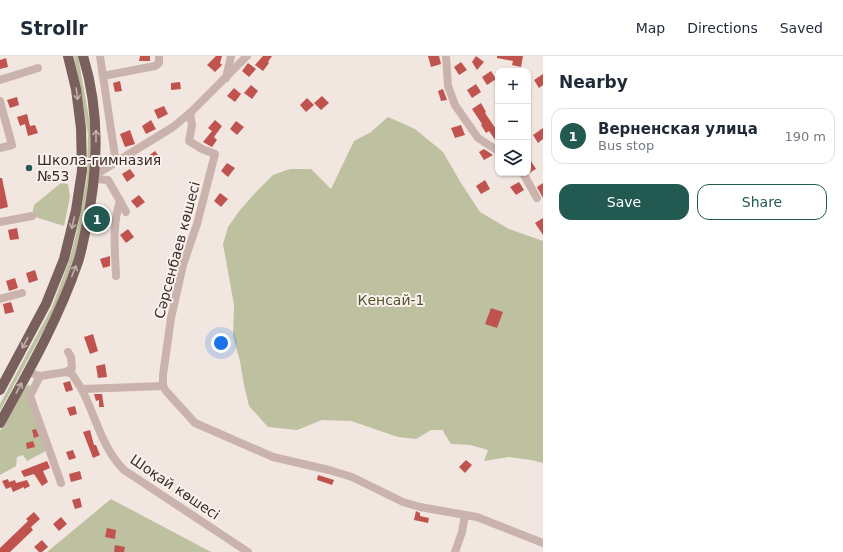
<!DOCTYPE html>
<html lang="en">
<head>
<meta charset="utf-8">
<style>
	:root { --surface:#fff; --page:#f6f6f7; --text:#1f2937; --muted:#747a83; --line:#e0e1e3; --accent:#225951 }
	body { margin:0; font-family:"DejaVu Sans",sans-serif; background:var(--page); color:var(--text) }
	.controls { position:absolute; right:12px; top:12px; display:grid; overflow:hidden; border-radius:8px; box-shadow:0 1px 3px #0004 }
	.controls button { width:36px; height:36px; display:grid; place-items:center; padding:0; border:0; border-bottom:1px solid var(--line); background:var(--surface); color:var(--text); font:20px sans-serif }
	.you { position:absolute; left:221px; top:287px; width:14px; height:14px; margin:-10px; border:3px solid #fff; border-radius:50%; background:#1a73e8; box-shadow:0 0 0 6px #1a73e833 }
	.badge { display:grid; place-items:center; width:26px; height:26px; border-radius:50%; background:var(--accent); color:#fff; font-size:13px; font-weight:700 }
	.pin { position:absolute; translate:-50% -50%; border:2px solid #fff; box-shadow:0 1px 4px #0006 }
	.list { margin:0; padding:0; list-style:none }
	h2 { display:flex; justify-content:space-between; align-items:center; height:52px; margin:0; padding:0 16px; font-size:17px }
	h2 small { font-size:13px; font-weight:400; color:var(--muted) }
	.list li { display:grid; grid-template-columns:26px 1fr auto; gap:12px; align-items:center; box-sizing:border-box; height:56px; margin:0 8px 8px; padding:0 8px; border:1px solid var(--line); border-radius:12px }
	.list b { display:block; font-size:15px; white-space:nowrap }
	.list p { margin:0; font-size:13px; white-space:nowrap; color:var(--muted) }
	.list em { font-size:13px; font-style:normal; color:var(--muted) }
	.actions { display:flex; gap:8px; padding:12px 16px }
	.actions a { flex:1; padding:9px 0; border:1px solid var(--accent); border-radius:12px; text-align:center; font-size:14px; color:var(--accent) }
	.actions .main { background:var(--accent); color:#fff }
	.icon { flex:none; width:22px; height:22px; fill:none; stroke:currentColor; stroke-width:2; stroke-linecap:round; stroke-linejoin:round }
	.map { position:relative; flex:none; width:543px; height:496px; overflow:hidden }
	header { display:flex; align-items:center; gap:24px; box-sizing:border-box; height:56px; padding:0 20px; background:var(--surface); border-bottom:1px solid var(--line) }
	header strong { font-size:19px }
	nav { display:flex; gap:22px; margin-inline-start:auto; font-size:14px }
	main { display:flex }
	aside { flex:1; background:var(--surface) }
	.map>svg:first-child { display:block }
	.green { fill:#bdc1a0 }
	.building { fill:#c1534f }
	.lines { fill:none; stroke-linecap:round; stroke-linejoin:round }
	.minor { stroke:#cab3ac; stroke-width:8 }
	.major { stroke:#7a605d; stroke-width:10 }
	.oneway { stroke:#c0b0ac }
	.poi-dot { fill:#225951; stroke:#faf1ec; stroke-width:1.5 }
	.labels { text-anchor:middle; stroke-width:4; stroke-linejoin:round; paint-order:stroke }
	.poi-label { font-size:14px; fill:#392c2b; stroke:#faf1ec; text-anchor:start }
	.street-label { font-size:14px; fill:#392c2b; stroke:#faf1ec }
	.park-label { font-size:14px; fill:#50562f; stroke:#faf1ec }
</style>
</head>
<body>
<header>
<strong>Strollr</strong>
<nav><a>Map</a><a>Directions</a><a>Saved</a></nav>
</header>
<main>
<div class="map">
<svg width="543" height="496" viewBox="0 0 543 496">
	<rect width="100%" height="100%" fill="#f2e6e0"/>
	<g class="green">
		<polygon points="74,0 78,0 92,79 91,122 80,180 73,206 55,253 0,355 0,348 52,251 69,205 76,179 87,121 88,78"/>
		<polygon points="388,61 415,73 443,96 461,127 480,156 509,173 543,185 543,407 531,404 509,401 484,405 488,394 470,389 451,388 444,377 443,374 431,374 416,383 398,381 351,365 322,364 297,374 268,371 249,350 244,329 240,305 233,280 234,249 223,188 228,171 240,154 256,136 273,119 290,113 311,113 331,133 354,85 371,76"/>
		<polygon points="61,127 68,128 70,141 64,170 32,160 34,149"/>
		<polygon points="28,329 30,329 30,331 26,341 30,347 46,395 27,405 23,399 17,401 16,410 0,419 0,375 22,335"/>
		<polygon points="111,443 211,496 47,496"/>
	</g>
	<g class="building">
		<polygon points="140,0 150,0 150,5 139,5"/>
		<polygon points="216,0 222,0 220,7 222,9 215,16 207,9"/>
		<polygon points="263,0 272,0 268,6 269,7 263,15 255,9"/>
		<polygon points="428,0 439,0 441,8 431,11"/>
		<polygon points="476,0 484,6 477,14 472,6"/>
		<polygon points="497,0 523,0 521,11 512,9 513,5 497,2"/>
		<polygon points="6,2 8,11 0,13 0,4"/>
		<polygon points="461,6 467,14 459,19 454,11"/>
		<polygon points="248,7 256,13 249,21 242,15"/>
		<polygon points="491,15 496,23 487,29 482,21"/>
		<polygon points="543,18 543,29 539,32 534,24"/>
		<polygon points="120,25 122,35 115,36 113,27"/>
		<polygon points="180,26 181,33 171,34 171,27"/>
		<polygon points="476,28 481,36 472,42 467,34"/>
		<polygon points="251,29 258,35 252,43 244,37"/>
		<polygon points="234,32 241,38 235,46 227,40"/>
		<polygon points="443,33 447,44 441,45 438,35"/>
		<polygon points="322,40 329,47 321,54 314,47"/>
		<polygon points="17,41 19,49 10,52 7,44"/>
		<polygon points="307,42 314,49 306,56 300,49"/>
		<polygon points="481,47 486,56 485,57 498,76 498,88 489,75 486,77 481,69 482,68 472,53"/>
		<polygon points="164,50 168,58 158,63 154,54"/>
		<polygon points="27,58 30,70 35,69 38,77 28,80 25,68 20,70 17,61"/>
		<polygon points="151,64 156,73 146,78 142,70"/>
		<polygon points="215,64 222,70 214,81 217,84 212,91 203,86 212,75 208,72"/>
		<polygon points="236,65 244,71 237,79 230,73"/>
		<polygon points="461,69 465,79 455,82 451,72"/>
		<polygon points="543,72 543,83 538,87 533,79"/>
		<polygon points="130,74 135,88 125,91 120,78"/>
		<polygon points="484,93 493,99 484,104 479,96"/>
		<polygon points="155,95 161,103 153,108 147,101"/>
		<polygon points="531,105 536,113 529,117 528,115 528,106"/>
		<polygon points="227,107 235,112 228,121 221,115"/>
		<polygon points="130,113 135,120 127,126 122,118"/>
		<polygon points="0,122 2,122 8,151 0,153"/>
		<polygon points="485,124 490,133 481,138 476,130"/>
		<polygon points="519,126 524,134 516,139 510,131"/>
		<polygon points="543,127 543,142 537,131"/>
		<polygon points="220,137 228,143 221,151 214,145"/>
		<polygon points="139,139 145,146 137,152 131,145"/>
		<polygon points="543,162 543,179 535,167"/>
		<polygon points="17,172 19,183 10,184 8,174"/>
		<polygon points="128,173 134,181 126,187 120,179"/>
		<polygon points="110,200 110,210 103,212 100,203"/>
		<polygon points="35,214 38,224 29,227 26,217"/>
		<polygon points="15,222 18,232 9,235 6,225"/>
		<polygon points="11,246 14,256 5,258 3,248"/>
		<polygon points="491,252 503,256 497,272 485,268"/>
		<polygon points="93,278 98,295 90,298 84,281"/>
		<polygon points="105,308 107,321 98,322 96,310"/>
		<polygon points="70,325 73,334 66,336 63,327"/>
		<polygon points="94,338 102,338 104,351 99,351 99,344 96,345"/>
		<polygon points="75,350 77,358 70,360 67,352"/>
		<polygon points="36,373 39,380 34,382 32,374"/>
		<polygon points="90,374 94,389 96,389 100,399 93,402 83,376"/>
		<polygon points="33,385 35,391 27,393 26,387"/>
		<polygon points="73,394 76,402 69,404 66,396"/>
		<polygon points="466,404 472,409 465,417 459,411"/>
		<polygon points="47,405 50,412 43,415 48,426 42,430 34,418 24,421 21,415"/>
		<polygon points="80,415 82,423 71,426 69,418"/>
		<polygon points="318,419 334,424 332,429 317,424"/>
		<polygon points="8,423 9,426 15,424 16,427 27,424 30,430 24,433 24,431 13,436 11,431 6,433 2,425"/>
		<polygon points="80,442 82,451 75,453 72,444"/>
		<polygon points="416,455 420,457 420,460 429,462 428,467 414,464"/>
		<polygon points="34,456 40,463 31,471 33,474 10,496 0,496 0,492 28,465 26,463"/>
		<polygon points="61,461 67,468 59,475 53,468"/>
		<polygon points="107,472 116,474 115,483 105,481"/>
		<polygon points="42,484 48,491 42,496 39,496 34,491"/>
		<polygon points="115,489 125,491 124,496 114,496"/>
	</g>
	<g class="lines">
		<g class="minor">
			<polyline points="100,0 116,107"/>
			<polyline points="446,0 448,30 455,49 478,82 498,95"/>
			<polyline points="102,15 103,20 155,10 159,7 159,0"/>
			<polyline points="226,22 231,0"/>
			<polyline points="0,24 38,12"/>
			<polyline points="0,45 12,89 0,92"/>
			<polyline points="190,57 192,69 189,85 202,93 215,98 197,168 183,209 171,262 163,319 163,330 166,335 195,367 273,401 329,414 352,421 403,446 420,451 477,461 543,487"/>
			<polyline points="523,117 537,142"/>
			<polyline points="95,119 173,71 190,57 247,0"/>
			<path d="M94,123L108,124L120,145C112,169 115,195 116,220"/>
			<polyline points="120,145 126,156"/>
			<polyline points="0,166 32,160"/>
			<polyline points="0,243 22,237"/>
			<polyline points="28,316 40,320 66,316 72,312 71,301 68,296"/>
			<path d="M66,316L72,318C75,323 79,328 82,334C96,361 102,392 124,414L248,496"/>
			<polyline points="40,320 30,340 61,427"/>
			<polyline points="82,333 163,330"/>
			<polyline points="455,496 462,476 465,459"/>
		</g>
		<g class="major">
			<polyline points="0,334 46,248 64,203 76,154 82,115 81,72 76,33 68,0"/>
			<path d="M0,367C29,315 59,262 78,206C81,197 83,186 85,177C98,119 101,58 83,0"/>
		</g>
	</g>
	<defs><path id="oneway-shaft" d="M-6 0H5M1.5-3L5.5 0L1.5 3" fill="none" stroke-width="1.6" stroke-linecap="round" stroke-linejoin="round"/></defs>
	<g class="oneway">
		<use href="#oneway-shaft" transform="translate(77 38) rotate(82)"/>
		<use href="#oneway-shaft" transform="translate(96 80) rotate(-90)"/>
		<use href="#oneway-shaft" transform="translate(73 167) rotate(103)"/>
		<use href="#oneway-shaft" transform="translate(74 215) rotate(-68)"/>
		<use href="#oneway-shaft" transform="translate(25 287) rotate(118)"/>
		<use href="#oneway-shaft" transform="translate(19 332) rotate(-61)"/>
	</g>
	<circle class="poi-dot" cx="29" cy="112" r="4"/>
	<g class="labels">
		<g class="poi-label">
			<text x="37" y="109">Школа-гимназия<tspan x="37" dy="16">№53</tspan></text>
		</g>
		<g class="street-label">
			<text transform="translate(177 194) rotate(-75)" y="5">Сәрсенбаев көшесі</text>
			<text transform="translate(175 431) rotate(34)" y="5">Шоқай көшесі</text>
		</g>
		<g class="park-label">
			<text x="391" y="249">Кенсай-1</text>
		</g>
	</g>
</svg>
<div class="controls">
<button>+</button>
<button>−</button>
<button><svg class="icon" aria-label="layers" viewBox="0 0 24 24"><path d="M12 4l9 5-9 5-9-5zM3 14l9 5 9-5"/></svg></button>
</div>
<div class="you"></div>
<div class="pin badge" style="left:97px;top:163px">1</div>
</div>
<aside>
<h2>Nearby<small></small></h2>
<ul class="list">
<li><span class="badge">1</span><div><b>Верненская улица</b><p>Bus stop</p></div><em>190 m</em></li>
</ul>
<div class="actions"><a class="main">Save</a><a>Share</a></div>
</aside>
</main>
</body>
</html>
